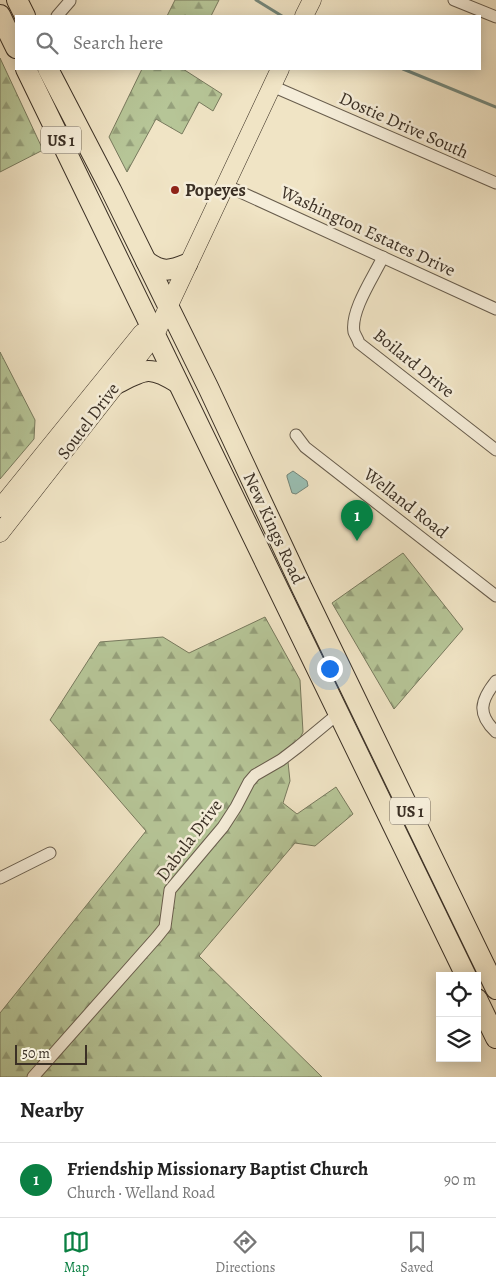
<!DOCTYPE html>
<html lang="en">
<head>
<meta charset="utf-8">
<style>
	:root { --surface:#fff; --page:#f2f2f2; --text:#222; --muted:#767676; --line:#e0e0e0; --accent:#0b8043 }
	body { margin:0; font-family:Alegreya,serif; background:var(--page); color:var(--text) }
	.controls { position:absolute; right:15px; bottom:15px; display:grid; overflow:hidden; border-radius:0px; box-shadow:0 2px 12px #0003 }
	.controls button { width:45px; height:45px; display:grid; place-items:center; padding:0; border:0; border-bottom:1px solid var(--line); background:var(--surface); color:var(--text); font:25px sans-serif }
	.scale { position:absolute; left:15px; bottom:12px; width:72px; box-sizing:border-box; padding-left:5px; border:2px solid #3b3025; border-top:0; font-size:14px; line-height:18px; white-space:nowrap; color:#3b3025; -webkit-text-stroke:4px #f5edd9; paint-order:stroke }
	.you { position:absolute; left:329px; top:668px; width:18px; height:18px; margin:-12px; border:4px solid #fff; border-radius:50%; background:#1a73e8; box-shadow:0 0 0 8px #1a73e833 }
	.badge { display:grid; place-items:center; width:32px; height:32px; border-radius:50%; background:var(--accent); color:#fff; font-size:16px; font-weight:700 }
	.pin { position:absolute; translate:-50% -41px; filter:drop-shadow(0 1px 2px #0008) }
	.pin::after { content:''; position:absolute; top:26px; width:18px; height:15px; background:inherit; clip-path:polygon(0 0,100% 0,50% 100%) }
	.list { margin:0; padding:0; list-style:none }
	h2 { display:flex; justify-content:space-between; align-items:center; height:65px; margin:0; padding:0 20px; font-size:21px }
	h2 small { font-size:16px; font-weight:400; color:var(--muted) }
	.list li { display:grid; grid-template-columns:32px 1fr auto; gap:15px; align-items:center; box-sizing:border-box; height:75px; padding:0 20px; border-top:1px solid var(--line) }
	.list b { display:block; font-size:19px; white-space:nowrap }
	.list p { margin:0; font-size:16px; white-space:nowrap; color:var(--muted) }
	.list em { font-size:16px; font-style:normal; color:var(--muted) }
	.icon { flex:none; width:28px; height:28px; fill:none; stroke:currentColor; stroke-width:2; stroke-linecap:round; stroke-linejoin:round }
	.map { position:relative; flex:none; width:496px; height:1077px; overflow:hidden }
	.search { position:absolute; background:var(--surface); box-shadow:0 2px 12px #0003; left:15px; right:15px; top:15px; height:55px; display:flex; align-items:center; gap:12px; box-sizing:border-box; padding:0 18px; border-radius:0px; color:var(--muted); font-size:19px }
	.sheet { height:140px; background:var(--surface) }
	nav { display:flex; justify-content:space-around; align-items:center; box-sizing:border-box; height:70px; border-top:1px solid var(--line); background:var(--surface); font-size:14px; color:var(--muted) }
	nav a { display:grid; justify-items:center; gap:2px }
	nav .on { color:var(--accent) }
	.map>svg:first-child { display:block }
	.forest { fill:url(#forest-firs); stroke:#787a5e }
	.water { fill:#9abfb3; stroke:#74867a }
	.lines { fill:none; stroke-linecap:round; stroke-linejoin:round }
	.stream { stroke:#74867a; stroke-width:3 }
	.street-casing { stroke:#685d4d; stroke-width:13 }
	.primary-casing { stroke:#3b3025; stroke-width:19 }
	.highway-casing { stroke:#3b3025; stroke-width:22 }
	.street { stroke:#f5edd9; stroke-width:11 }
	.primary { stroke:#f0e4c5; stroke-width:18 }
	.highway { stroke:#f0e4c5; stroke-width:20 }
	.poi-dot { fill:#8f2418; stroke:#f5edd9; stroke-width:2 }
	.labels { text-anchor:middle; stroke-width:5; stroke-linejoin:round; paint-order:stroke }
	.shield { fill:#f5edd9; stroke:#73695b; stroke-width:1 }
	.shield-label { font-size:16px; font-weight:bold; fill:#3b3025 }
	.street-label { font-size:18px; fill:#3b3025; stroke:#f5edd9 }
	.poi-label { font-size:18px; font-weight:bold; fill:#3b3025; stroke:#f5edd9; text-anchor:start }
</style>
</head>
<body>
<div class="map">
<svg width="496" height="1077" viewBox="0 0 496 1077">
	<defs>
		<pattern id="forest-firs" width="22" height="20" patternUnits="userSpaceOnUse" patternTransform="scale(1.25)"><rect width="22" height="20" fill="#b6c597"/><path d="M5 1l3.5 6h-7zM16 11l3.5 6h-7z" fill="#95a07b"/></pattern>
	</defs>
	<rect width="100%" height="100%" fill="#f0e4c5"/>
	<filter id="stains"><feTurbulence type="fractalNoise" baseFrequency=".004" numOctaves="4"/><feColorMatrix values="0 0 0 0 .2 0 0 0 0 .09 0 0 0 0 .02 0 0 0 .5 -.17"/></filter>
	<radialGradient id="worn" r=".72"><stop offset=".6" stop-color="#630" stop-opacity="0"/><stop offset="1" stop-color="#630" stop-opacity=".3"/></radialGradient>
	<g class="forest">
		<polygon points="175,0 219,0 211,16 167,16"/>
		<polygon points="0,58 43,150 0,172"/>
		<polygon points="142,69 183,69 222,94 213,111 199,102 182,134 156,119 127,172 109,137"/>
		<polygon points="0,352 35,420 34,439 0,479"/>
		<polygon points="403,553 463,629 394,709 332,603"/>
		<polygon points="265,617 300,680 303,732 288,762 290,781 283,803 297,814 336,787 353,814 315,846 295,843 199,956 322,1077 0,1077 0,1013 146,831 50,720 100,642 163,637 189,653"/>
	</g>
	<polygon class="water" points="293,471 307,481 308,486 296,494 292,493 287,477 287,475"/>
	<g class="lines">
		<g class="stream">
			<polyline points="256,0 282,16"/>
			<polyline points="403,69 496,107"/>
		</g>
		<defs>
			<g id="street">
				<polyline points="454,0 496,17"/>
				<polyline points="57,16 70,1"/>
				<polyline points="272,86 496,183"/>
				<polyline points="225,185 496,309"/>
				<path d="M383,257C374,276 350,311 354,332C355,335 358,339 359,343L496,450"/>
				<polyline points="296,435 305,447 496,596"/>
				<path d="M496,681C480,701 477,714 496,732"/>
				<polyline points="0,878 50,853"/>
				<polyline points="33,1077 157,937 165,927 170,890 223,827 236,807 249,782 255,775 281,760 298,747 339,713"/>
			</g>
			<g id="primary">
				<polyline points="304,16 312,0"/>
				<polyline points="0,508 142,333"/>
				<polyline points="0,533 155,335 280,69"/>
			</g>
			<g id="highway">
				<polyline points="17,0 25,16"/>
				<polyline points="0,15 16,48"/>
				<polyline points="26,69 466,976"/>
				<polyline points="48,69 111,190 208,387 302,588 496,989"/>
				<path d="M146,261C162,273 170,271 187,264"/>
				<path d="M116,384C145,369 149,365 178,383"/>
				<polyline points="477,999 496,1038"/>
			</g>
		</defs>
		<use href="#street" class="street-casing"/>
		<use href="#primary" class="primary-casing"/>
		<use href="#highway" class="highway-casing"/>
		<use href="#street" class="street"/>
		<use href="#primary" class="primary"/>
		<use href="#highway" class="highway"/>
	</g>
	<circle class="poi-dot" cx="175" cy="190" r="5"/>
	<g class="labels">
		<g class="shield">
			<rect x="41" y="126.5" width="40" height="27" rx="4"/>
			<rect x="390" y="797.5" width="40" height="27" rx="4"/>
		</g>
		<g class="shield-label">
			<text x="61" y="146">US 1</text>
			<text x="410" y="817">US 1</text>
		</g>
		<g class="street-label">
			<text transform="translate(404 125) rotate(24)" y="6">Dostie Drive South</text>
			<text transform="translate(368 231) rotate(25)" y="6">Washington Estates Drive</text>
			<text transform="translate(414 363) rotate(39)" y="6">Boilard Drive</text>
			<text transform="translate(88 421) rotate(-53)" y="6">Soutel Drive</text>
			<text transform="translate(406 503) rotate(38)" y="6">Welland Road</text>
			<text transform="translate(274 528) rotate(65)" y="6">New Kings Road</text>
			<text transform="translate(189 840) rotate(-53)" y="6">Dabula Drive</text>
		</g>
		<g class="poi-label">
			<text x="185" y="196">Popeyes</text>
		</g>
	</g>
	<rect width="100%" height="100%" filter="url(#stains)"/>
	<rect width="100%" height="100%" fill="url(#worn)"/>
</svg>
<div class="controls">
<button><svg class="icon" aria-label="locate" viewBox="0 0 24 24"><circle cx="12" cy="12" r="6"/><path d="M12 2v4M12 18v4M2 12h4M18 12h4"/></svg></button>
<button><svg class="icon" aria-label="layers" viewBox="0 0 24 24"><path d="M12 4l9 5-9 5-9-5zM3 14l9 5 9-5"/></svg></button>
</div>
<div class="scale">50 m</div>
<div class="you"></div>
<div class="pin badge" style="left:357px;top:541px">1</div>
<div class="search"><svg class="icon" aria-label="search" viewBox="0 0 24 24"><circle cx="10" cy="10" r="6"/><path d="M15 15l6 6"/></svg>Search here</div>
</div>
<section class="sheet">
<h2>Nearby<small></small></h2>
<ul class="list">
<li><span class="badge">1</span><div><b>Friendship Missionary Baptist Church</b><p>Church · Welland Road</p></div><em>90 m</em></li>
</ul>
</section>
<nav>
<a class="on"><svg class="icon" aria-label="map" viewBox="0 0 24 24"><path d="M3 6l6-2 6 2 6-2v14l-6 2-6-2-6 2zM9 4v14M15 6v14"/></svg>Map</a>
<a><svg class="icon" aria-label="directions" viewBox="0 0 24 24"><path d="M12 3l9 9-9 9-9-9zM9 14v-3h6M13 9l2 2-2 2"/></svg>Directions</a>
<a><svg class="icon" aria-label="saved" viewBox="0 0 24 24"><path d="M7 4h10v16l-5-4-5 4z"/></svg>Saved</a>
</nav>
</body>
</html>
